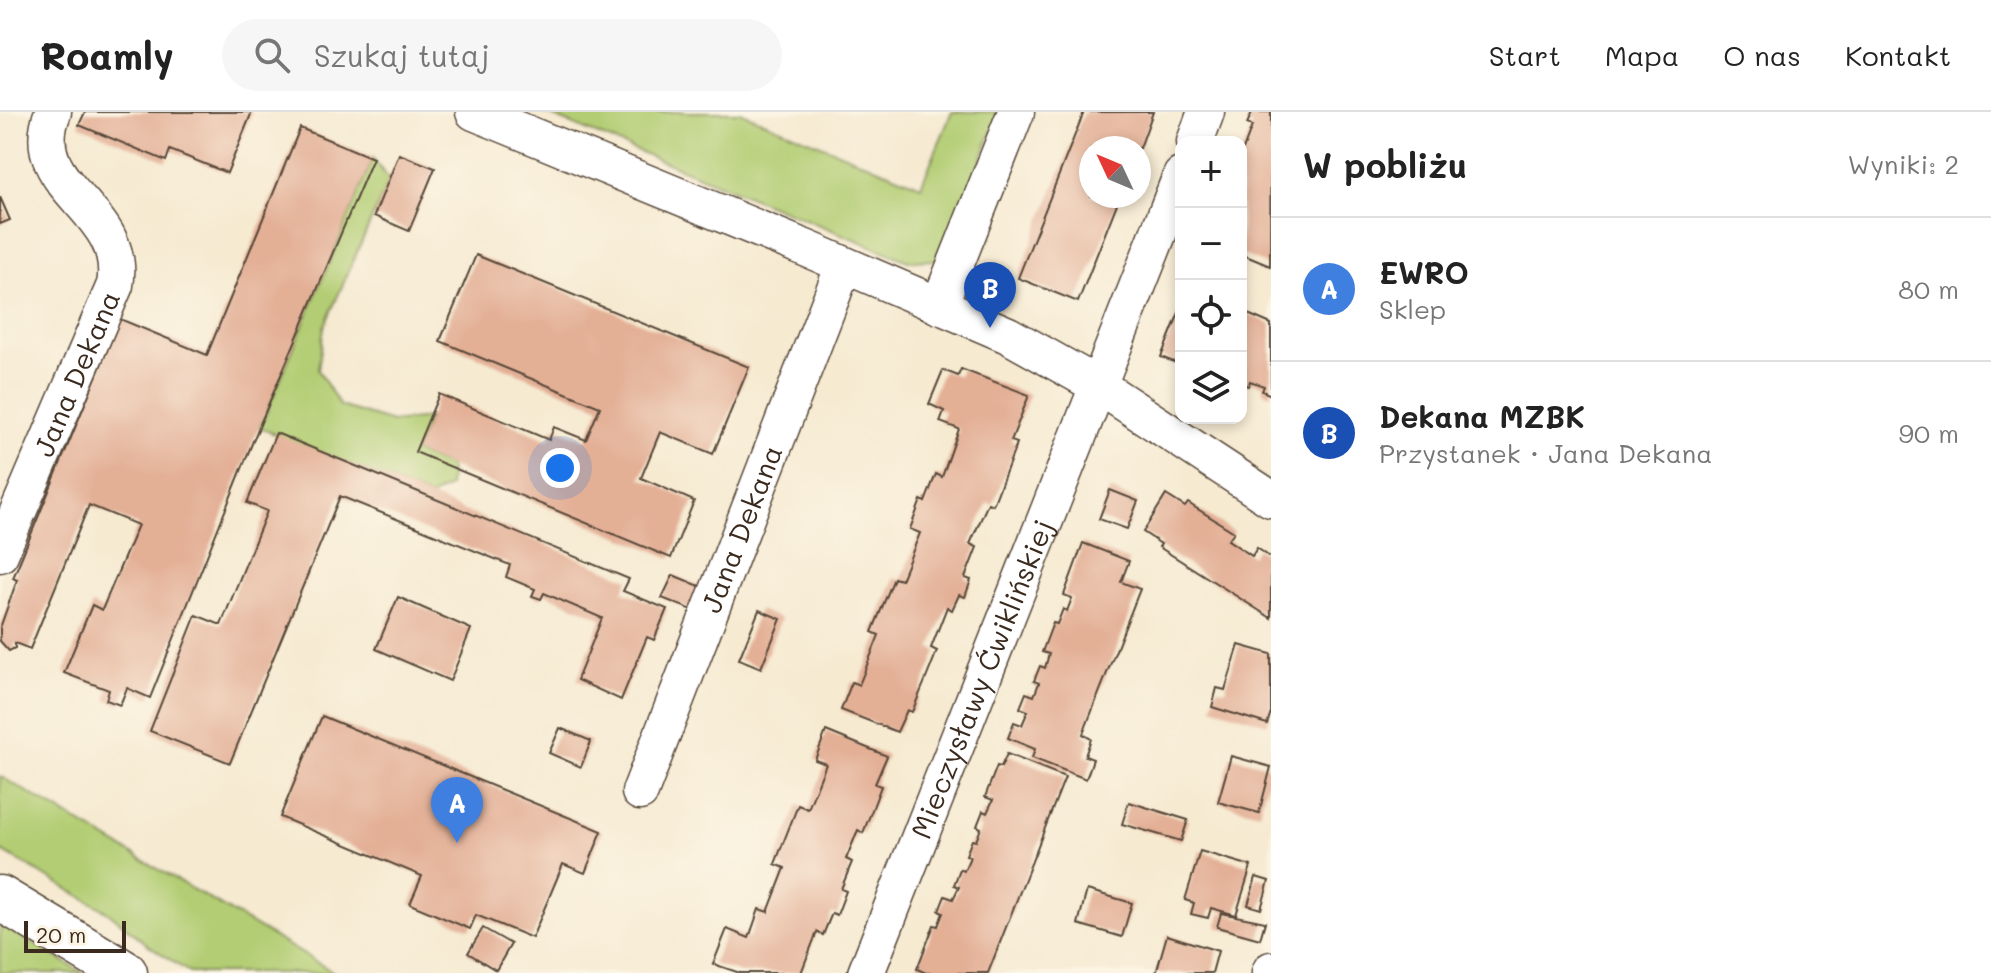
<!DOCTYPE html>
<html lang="pl">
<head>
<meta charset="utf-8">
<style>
	:root { --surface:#fff; --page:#f6f6f6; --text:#222; --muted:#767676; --line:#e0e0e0; --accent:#d93025 }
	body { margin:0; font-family:Mali,sans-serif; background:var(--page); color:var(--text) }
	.controls { position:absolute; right:24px; top:24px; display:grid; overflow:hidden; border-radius:16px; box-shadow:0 4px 12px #0003 }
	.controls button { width:72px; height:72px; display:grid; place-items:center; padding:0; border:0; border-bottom:2px solid var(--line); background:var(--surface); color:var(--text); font:40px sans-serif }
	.compass { position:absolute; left:1079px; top:24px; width:72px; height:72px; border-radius:50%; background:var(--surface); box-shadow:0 4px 12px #0003; rotate:314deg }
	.scale { position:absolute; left:24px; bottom:20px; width:102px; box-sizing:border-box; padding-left:8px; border:4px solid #3b2a1e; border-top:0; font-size:22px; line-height:28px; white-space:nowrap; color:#3b2a1e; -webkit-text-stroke:6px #fcf5e5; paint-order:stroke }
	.you { position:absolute; left:560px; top:356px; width:28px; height:28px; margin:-20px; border:6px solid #fff; border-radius:50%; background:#1a73e8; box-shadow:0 0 0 12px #1a73e833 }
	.badge { display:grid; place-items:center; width:52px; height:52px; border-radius:50%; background:var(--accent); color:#fff; font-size:26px; font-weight:700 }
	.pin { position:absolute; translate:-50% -66px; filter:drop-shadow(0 2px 4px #0008) }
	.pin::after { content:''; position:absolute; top:42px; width:28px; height:24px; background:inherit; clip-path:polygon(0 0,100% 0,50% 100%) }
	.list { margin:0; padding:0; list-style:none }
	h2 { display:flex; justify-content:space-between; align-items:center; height:104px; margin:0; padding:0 32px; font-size:34px }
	h2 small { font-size:26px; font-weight:400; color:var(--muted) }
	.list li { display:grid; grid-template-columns:52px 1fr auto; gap:24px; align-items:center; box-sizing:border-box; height:144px; padding:0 32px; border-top:2px solid var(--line) }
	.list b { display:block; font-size:30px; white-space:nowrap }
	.list p { margin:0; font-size:26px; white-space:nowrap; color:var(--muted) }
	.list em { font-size:26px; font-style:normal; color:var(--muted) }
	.icon { flex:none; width:44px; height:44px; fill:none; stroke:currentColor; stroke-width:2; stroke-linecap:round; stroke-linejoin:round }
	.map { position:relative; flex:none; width:1271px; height:861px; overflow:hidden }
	header { display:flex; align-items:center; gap:48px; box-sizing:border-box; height:112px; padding:0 40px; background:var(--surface); border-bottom:2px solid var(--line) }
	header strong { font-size:38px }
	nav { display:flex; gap:44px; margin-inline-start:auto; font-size:28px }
	.search { width:560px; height:72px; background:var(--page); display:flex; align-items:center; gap:20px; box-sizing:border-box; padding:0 28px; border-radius:44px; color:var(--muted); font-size:30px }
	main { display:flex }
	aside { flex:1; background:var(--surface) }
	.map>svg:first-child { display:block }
	.green { fill:#b2cd73; stroke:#767c48; stroke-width:2 }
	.building { fill:#e3af95 }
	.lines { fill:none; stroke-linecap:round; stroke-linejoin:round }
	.minor-casing { stroke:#574739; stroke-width:39 }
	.major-casing { stroke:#574739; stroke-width:47 }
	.minor { stroke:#fff; stroke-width:36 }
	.major { stroke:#fff; stroke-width:44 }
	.labels { text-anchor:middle; stroke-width:6; stroke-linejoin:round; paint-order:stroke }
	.street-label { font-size:28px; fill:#3b2a1e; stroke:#fcf5e5 }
</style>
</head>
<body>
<header>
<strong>Roamly</strong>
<div class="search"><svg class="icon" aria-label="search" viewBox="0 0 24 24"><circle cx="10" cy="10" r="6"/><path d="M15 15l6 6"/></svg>Szukaj tutaj</div>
<nav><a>Start</a><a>Mapa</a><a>O nas</a><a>Kontakt</a></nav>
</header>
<main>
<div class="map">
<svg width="1271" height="861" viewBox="0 0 1271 861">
	<rect width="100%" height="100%" fill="#fcf5e5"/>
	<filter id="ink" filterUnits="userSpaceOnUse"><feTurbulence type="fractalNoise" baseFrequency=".0125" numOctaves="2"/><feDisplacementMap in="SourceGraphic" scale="16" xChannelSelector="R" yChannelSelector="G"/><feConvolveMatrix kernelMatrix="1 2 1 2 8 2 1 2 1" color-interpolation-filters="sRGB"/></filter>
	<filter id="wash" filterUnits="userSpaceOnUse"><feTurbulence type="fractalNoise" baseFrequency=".006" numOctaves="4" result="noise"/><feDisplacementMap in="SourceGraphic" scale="32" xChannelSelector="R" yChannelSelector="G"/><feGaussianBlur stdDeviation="1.8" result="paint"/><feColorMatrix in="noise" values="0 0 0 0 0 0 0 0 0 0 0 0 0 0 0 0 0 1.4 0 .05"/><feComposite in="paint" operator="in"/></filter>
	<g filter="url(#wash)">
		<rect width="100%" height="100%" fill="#f6ead1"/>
		<g class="green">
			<polygon points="542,0 740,0 921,74 952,0 999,0 962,97 936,148 908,149"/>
			<polygon points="373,46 389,68 324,215 318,258 340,294 392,310 429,306 415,340 450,354 449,375 430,385 260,316"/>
			<polygon points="0,664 335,861 190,861 147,832 108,800 0,738"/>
			<polygon points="0,812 83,861 0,861"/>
		</g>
		<g id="blocks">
			<g class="building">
				<polygon points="85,0 252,0 227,61 170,38 166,49 79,13"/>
				<polygon points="1084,0 1153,0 1140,36 1091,36 1091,84 1120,84 1078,190 1018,166"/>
				<polygon points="1252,0 1271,0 1270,154 1241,142 1241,43 1252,14 1247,12"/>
				<polygon points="300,16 373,46 253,329 150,586 127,576 120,593 106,588 109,578 64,561 92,493 102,498 138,413 89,393 30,537 15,531 15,536 9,539 0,529 0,516 17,468 13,466 120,207 207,243"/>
				<polygon points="399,42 435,56 409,119 374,104"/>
				<polygon points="0,85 10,108 0,112"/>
				<polygon points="476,143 749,255 713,342 660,320 641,366 694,389 671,446 415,340 439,282 549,328 554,315 586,328 600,295 440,229"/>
				<polygon points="1181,196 1181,253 1161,245"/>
				<polygon points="1241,199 1271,212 1271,283 1262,279 1264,274 1250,269 1248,274 1241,271"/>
				<polygon points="961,257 1029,283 1011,329 1017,331 993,393 988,391 970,432 977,435 965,466 971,468 965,485 959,483 952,498 947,495 931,536 937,539 925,569 912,600 907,598 897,620 841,598 852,570 859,573 879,523 872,520 894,466 901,468 920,421 910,417 921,388 925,390 936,362 942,365 959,317 940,310 944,299 929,292 943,258 958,264"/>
				<polygon points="276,321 629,467 623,479 667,497 654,528 647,525 621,588 577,568 602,506 544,481 541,487 532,484 535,477 506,465 510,453 340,384 230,651 150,619 196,503 221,513 267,399 247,391"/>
				<polygon points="1110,378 1138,389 1127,417 1099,407"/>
				<polygon points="1166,383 1185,395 1188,391 1234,420 1228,428 1252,444 1257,436 1271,446 1271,506 1159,435 1161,432 1143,420"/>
				<polygon points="1083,431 1129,449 1121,470 1140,477 1083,622 1091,627 1085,644 1093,647 1086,667 1032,646 1035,637 1008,626 1014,610 1022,613 1028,599 1020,596 1026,581 1034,584 1039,571 1034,569 1040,554 1045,556 1049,542 1042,540 1053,511 1057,512 1063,497 1067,499 1072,486 1064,483"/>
				<polygon points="673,463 702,475 692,498 662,486"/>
				<polygon points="398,485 471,517 450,569 376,537"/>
				<polygon points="759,498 781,507 761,556 739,547"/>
				<polygon points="1239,533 1271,542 1271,600 1267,612 1212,595 1217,576 1225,578"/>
				<polygon points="322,604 602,719 585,761 563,752 532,826 476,803 470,817 410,792 422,764 280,705"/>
				<polygon points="560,616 591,629 581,655 549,641"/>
				<polygon points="826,619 887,644 875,672 881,674 872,698 863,721 858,718 846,747 852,750 841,777 846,779 837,803 832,801 823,823 817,820 801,861 740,861 713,852 727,817 749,826 759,797 768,800 785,756 775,752 798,693 808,697 826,652 815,648"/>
				<polygon points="1007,642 1065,665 988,861 926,861 917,857 934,813 938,814 943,801 939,799 945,784 953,787 959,775 954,773 960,757 964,759 970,745 966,743 972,728 976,729 981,716 977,714 983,699 987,701 993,688 985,685 997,654 1001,655"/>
				<polygon points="1231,644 1271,655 1259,701 1218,690"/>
				<polygon points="1129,690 1188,708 1181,729 1122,712"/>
				<polygon points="1200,739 1251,754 1236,803 1211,796 1208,806 1191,802 1194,791 1185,788"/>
				<polygon points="1256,765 1269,769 1261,797 1248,793"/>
				<polygon points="1087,778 1132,791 1122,825 1078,812"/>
				<polygon points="1221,801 1265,810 1260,827 1217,815"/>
				<polygon points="483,816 511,832 496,858 468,841"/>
				<polygon points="1167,823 1218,839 1212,861 1156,861"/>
			</g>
		</g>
	</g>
	<g filter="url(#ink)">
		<use href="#blocks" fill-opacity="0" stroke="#574739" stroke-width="2"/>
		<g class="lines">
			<defs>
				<g id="minor">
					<polyline points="474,0 810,138 1008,223 1099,274 1271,387"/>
					<polyline points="1195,30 1206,0"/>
					<polyline points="939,194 1016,0"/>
					<path id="s1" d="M0,442L115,173C129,95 22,77 53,0"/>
					<path id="s2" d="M640,680L844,153"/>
					<path id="s3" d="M866,861L1181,64"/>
					<polyline points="1270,861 1271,858"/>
				</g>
				<polyline id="major" points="0,786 125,861"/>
			</defs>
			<use href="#minor" class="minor-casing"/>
			<use href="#major" class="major-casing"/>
			<use href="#minor" class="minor"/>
			<use href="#major" class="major"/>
		</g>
	</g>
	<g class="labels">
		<g class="street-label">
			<text dy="10" stroke="none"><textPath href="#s1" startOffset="196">Jana Dekana</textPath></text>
			<text dy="10" stroke="none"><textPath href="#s2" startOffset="282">Jana Dekana</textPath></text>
			<text dy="10" stroke="none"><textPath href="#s3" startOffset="316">Mieczysławy Ćwiklińskiej</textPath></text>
		</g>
	</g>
</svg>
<div class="controls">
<button>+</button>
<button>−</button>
<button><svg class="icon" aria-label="locate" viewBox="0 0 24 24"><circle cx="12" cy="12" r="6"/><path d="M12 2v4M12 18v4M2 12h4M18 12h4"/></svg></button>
<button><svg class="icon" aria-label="layers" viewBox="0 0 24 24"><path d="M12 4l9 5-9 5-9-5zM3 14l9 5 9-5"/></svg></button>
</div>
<svg class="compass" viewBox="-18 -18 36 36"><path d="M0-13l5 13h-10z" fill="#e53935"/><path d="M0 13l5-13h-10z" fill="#767676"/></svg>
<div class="scale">20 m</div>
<div class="you"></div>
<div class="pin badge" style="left:457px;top:731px;background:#3f7fe0">A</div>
<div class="pin badge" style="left:990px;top:216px;background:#1a4fb4">B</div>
</div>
<aside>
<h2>W pobliżu<small>Wyniki: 2</small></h2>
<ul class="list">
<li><span class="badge" style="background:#3f7fe0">A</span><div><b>EWRO</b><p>Sklep</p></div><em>80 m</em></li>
<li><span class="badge" style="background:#1a4fb4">B</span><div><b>Dekana MZBK</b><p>Przystanek · Jana Dekana</p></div><em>90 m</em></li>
</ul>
</aside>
</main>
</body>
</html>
